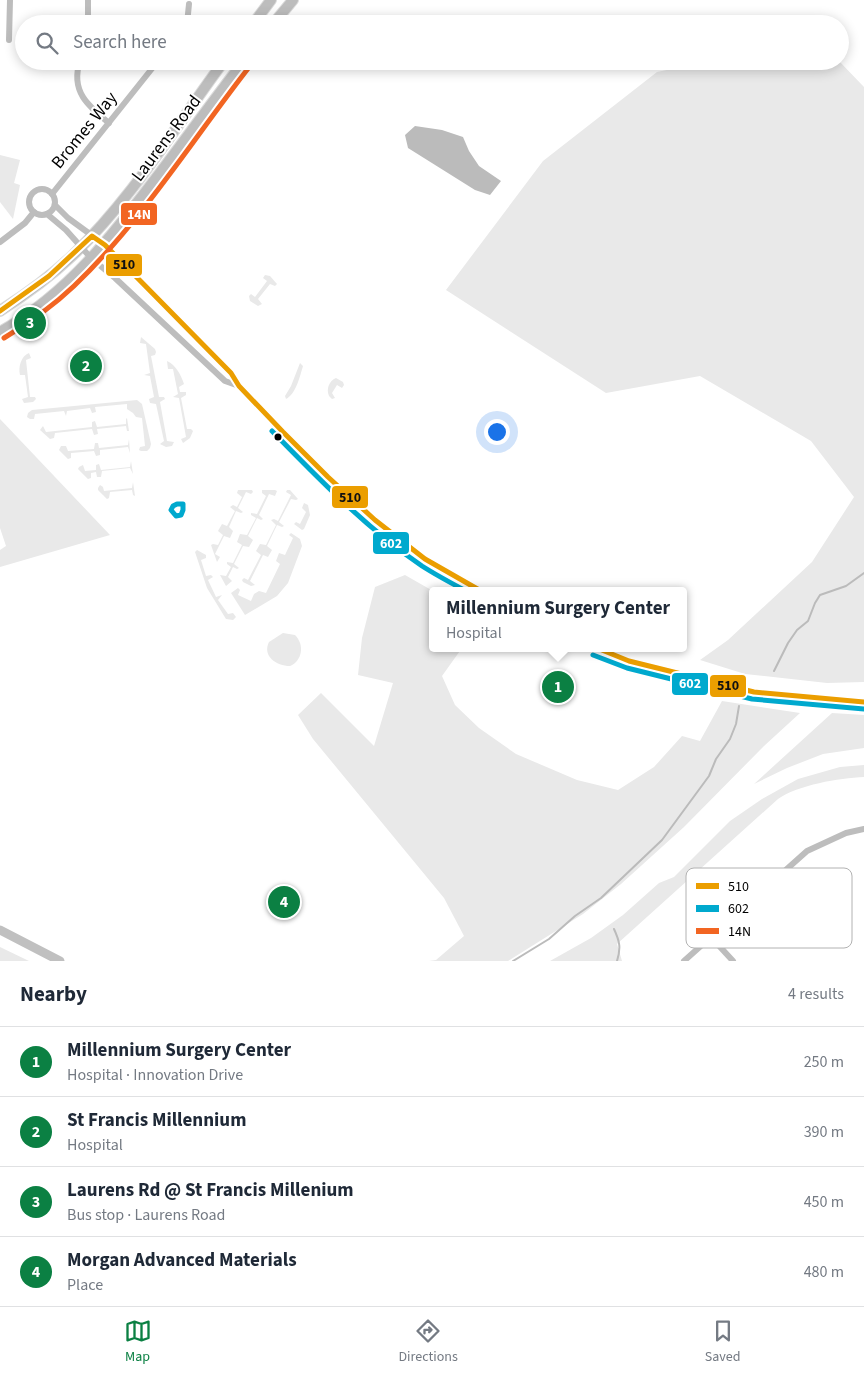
<!DOCTYPE html>
<html lang="en">
<head>
<meta charset="utf-8">
<style>
	:root { --surface:#fff; --page:#f2f2f3; --text:#1f2937; --muted:#747a83; --line:#e0e1e3; --accent:#0b8043 }
	body { margin:0; font-family:"Source Sans 3",sans-serif; background:var(--page); color:var(--text) }
	.you { position:absolute; left:496px; top:431px; width:18px; height:18px; margin:-12px; border:4px solid #fff; border-radius:50%; background:#1a73e8; box-shadow:0 0 0 8px #1a73e833 }
	.badge { display:grid; place-items:center; width:32px; height:32px; border-radius:50%; background:var(--accent); color:#fff; font-size:16px; font-weight:700 }
	.pin { position:absolute; translate:-50% -50%; border:2px solid #fff; box-shadow:0 1px 5px #0006 }
	.popup { position:absolute; left:429px; top:587px; width:258px; height:65px; box-sizing:border-box; display:grid; place-content:center; border-radius:5px; background:var(--surface); filter:drop-shadow(0 1px 4px #0005); font-size:16px; white-space:nowrap; color:var(--muted) }
	.popup b { font-size:19px; color:var(--text) }
	.popup::after { content:''; position:absolute; left:50%; top:100%; margin-left:-10px; border:10px solid transparent; border-top-color:var(--surface) }
	.list { margin:0; padding:0; list-style:none }
	h2 { display:flex; justify-content:space-between; align-items:center; height:65px; margin:0; padding:0 20px; font-size:21px }
	h2 small { font-size:16px; font-weight:400; color:var(--muted) }
	.list li { display:grid; grid-template-columns:32px 1fr auto; gap:15px; align-items:center; box-sizing:border-box; height:70px; padding:0 20px; border-top:1px solid var(--line) }
	.list b { display:block; font-size:19px; white-space:nowrap }
	.list p { margin:0; font-size:16px; white-space:nowrap; color:var(--muted) }
	.list em { font-size:16px; font-style:normal; color:var(--muted) }
	.icon { flex:none; width:28px; height:28px; fill:none; stroke:currentColor; stroke-width:2; stroke-linecap:round; stroke-linejoin:round }
	.map { position:relative; flex:none; width:864px; height:961px; overflow:hidden }
	.search { position:absolute; background:var(--surface); box-shadow:0 2px 12px #0003; left:15px; right:15px; top:15px; height:55px; display:flex; align-items:center; gap:12px; box-sizing:border-box; padding:0 18px; border-radius:28px; color:var(--muted); font-size:19px }
	.sheet { height:345px; background:var(--surface) }
	nav { display:flex; justify-content:space-around; align-items:center; box-sizing:border-box; height:70px; border-top:1px solid var(--line); background:var(--surface); font-size:14px; color:var(--muted) }
	nav a { display:grid; justify-items:center; gap:2px }
	nav .on { color:var(--accent) }
	.map>svg:first-child { display:block }
	.green { fill:#e9e9e9 }
	.water { fill:#bbb }
	.lines { fill:none; stroke-linecap:round; stroke-linejoin:round }
	.stream { stroke:#bbb; stroke-width:2 }
	.primary-casing { stroke:#dbdbdb; stroke-width:12 }
	.street { stroke:#bdbdbd; stroke-width:6 }
	.secondary { stroke:#c0c0c0; stroke-width:9 }
	.primary { stroke:#bdbdbd; stroke-width:10 }
	.bus-1-casing { stroke:#fff; stroke-width:9 }
	.bus-2-casing { stroke:#fff; stroke-width:9 }
	.bus-3-casing { stroke:#fff; stroke-width:9 }
	.bus-1 { stroke:#eb9e00; stroke-width:5 }
	.bus-2 { stroke:#00a9ce; stroke-width:5 }
	.bus-3 { stroke:#f26522; stroke-width:5 }
	.bus-dot { fill:#000; stroke:#fff; stroke-width:2 }
	.labels { text-anchor:middle; stroke-width:4; stroke-linejoin:round; paint-order:stroke }
	.street-label { font-size:18px; fill:#000; stroke:#fff }
	.key { fill:#fff; stroke:#b2b2b2; stroke-width:1 }
	.key-label { font-size:14px; fill:#000 }
	.line-badge { stroke:#fff; stroke-width:2 }
	.badge-label { font-size:14px; text-anchor:middle; font-weight:bold; fill:#fff }
	.pale-badge-label { font-size:14px; text-anchor:middle; font-weight:bold; fill:#111 }
</style>
</head>
<body>
<div class="map">
<svg width="864" height="961" viewBox="0 0 864 961">
	<rect width="100%" height="100%" fill="#fff"/>
	<g class="green">
		<polygon points="711,61 839,61 864,87 864,682 827,683 745,674 700,660 728,640 812,562 854,497 811,441 700,376 606,393 446,290 543,161 657,72"/>
		<polygon points="0,155 20,160 14,183 20,185 13,219 0,202"/>
		<polygon points="265,275 270,276 277,284 275,286 270,284 258,299 262,304 258,306 250,301 249,296 251,294 255,297 267,281 263,278"/>
		<polygon points="141,337 155,349 156,352 155,355 151,356 159,397 164,397 165,399 160,402 167,441 174,442 172,446 166,447 160,444 164,441 156,404 150,403 149,399 154,397 150,376 144,375 150,373 146,344 140,343"/>
		<path d="M29,353L31,358L26,360L30,397H35L36,399L33,402L24,403L22,399L28,397L25,375H20C18,367 21,356 29,353Z"/>
		<path d="M167,361C176,365 181,375 184,384L179,387L180,392H186V395L181,398L187,429H191L193,431L190,438L183,443L181,439L186,437L179,398L173,397L178,394L173,369H168Z"/>
		<path d="M300,363L303,366C300,376 296,394 286,399L285,396L291,386Z"/>
		<path d="M336,378L343,382L344,385L342,388L337,385L332,393L335,398L332,399L329,396C326,389 329,381 336,378Z"/>
		<polygon points="137,400 142,404 151,444 150,448 147,451 141,451 139,450 140,447 145,446 142,418 136,417 133,413 127,409 127,404 95,407 96,412 92,413 90,408 67,411 66,416 64,411 35,414 34,419 30,419 27,417 28,413 32,410"/>
		<polygon points="127,418 129,431 127,431 126,426 97,429 98,434 94,435 92,429 55,433 54,438 50,439 40,430 43,426 46,432 92,427 92,422 95,421 97,427 126,424 126,419"/>
		<polygon points="0,419 110,535 0,567 0,550 6,546 0,528"/>
		<polygon points="129,439 130,453 128,447 100,450 100,455 96,456 94,451 71,453 71,458 68,459 59,450 61,446 66,446 68,451 94,449 95,443 98,443 99,448 128,445"/>
		<polygon points="131,461 133,474 130,468 102,471 101,477 97,477 96,472 91,473 91,478 88,479 78,469 79,467 83,465 85,471 96,470 96,465 99,464 101,470 130,467"/>
		<polygon points="133,482 135,496 133,495 132,490 110,492 109,498 107,499 98,490 98,488 100,485 103,487 104,491 132,488"/>
		<polygon points="238,490 252,490 253,492 251,494 246,492 238,508 243,512 241,513 236,511 229,527 233,531 230,538 224,536 215,554 220,557 217,562 211,545 213,544 218,545 223,535 218,531 222,524 227,526 235,511 230,507 233,505 237,507 242,497 237,493"/>
		<polygon points="262,490 275,490 277,491 275,496 269,494 259,515 263,519 261,520 257,518 248,536 253,540 249,547 243,546 234,564 239,568 237,569 233,567 228,577 232,581 226,586 220,575 226,576 231,567 227,564 227,562 233,563 242,545 237,542 240,534 247,535 256,518 251,515 251,513 257,514 266,496 262,493"/>
		<polygon points="287,490 290,490 298,499 296,500 291,499 279,522 284,526 282,527 277,525 267,546 272,550 268,557 263,555 250,581 255,585 251,586 243,582 242,580 244,578 248,580 261,555 256,551 260,544 266,545 276,525 271,520 274,519 278,521 291,495 286,492"/>
		<polygon points="304,503 308,505 310,515 304,529 302,530 294,524 296,522 300,524 306,512 302,508"/>
		<polygon points="291,533 300,539 302,546 288,583 277,596 245,615 231,593 238,588 240,590 238,595 251,601 254,594 259,591 266,593 280,564 276,561 279,553 285,555 293,538 289,535"/>
		<polygon points="197,550 206,555 206,558 201,560 206,576 211,575 213,577 208,580 216,597 222,595 218,600 228,614 233,613 236,617 233,620 226,619 207,588 195,552"/>
		<polygon points="405,575 433,591 433,648 462,648 442,676 455,705 479,728 516,754 577,780 618,790 654,767 682,736 700,741 722,701 800,713 764,746 684,827 621,884 583,914 508,961 429,961 436,960 464,936 444,898 313,739 298,715 321,693 374,746 393,683 358,675 362,638 375,587"/>
		<path d="M283,633L295,635C305,645 302,661 290,666C276,666 262,656 269,642Z"/>
		<polygon points="832,713 864,715 864,748 823,754 787,768 754,784"/>
		<path d="M864,765V777C839,778 798,785 778,799L617,944L622,961H550L591,938L623,915L659,883L674,877L730,821L762,799L798,779L840,767Z"/>
		<polygon points="0,947 29,961 0,961"/>
	</g>
	<polygon class="water" points="415,126 442,130 463,137 469,151 479,166 501,181 490,195 475,190 408,148 405,135"/>
	<g class="lines">
		<g class="stream">
			<polyline points="774,671 788,643 797,630 808,621 815,603 820,595 846,586 864,573"/>
			<path d="M614,929C620,942 621,948 617,961"/>
			<polyline points="513,961 549,939 575,916 601,898 662,840 709,776 716,759 730,739 736,724 739,706"/>
		</g>
		<defs>
			<g id="primary">
				<polyline points="253,24 271,0"/>
				<polyline points="273,24 293,0"/>
				<path d="M0,311C25,295 50,277 72,256C132,199 175,127 224,61"/>
				<path d="M0,332C69,293 112,236 159,174C187,137 215,98 244,61"/>
			</g>
		</defs>
		<use href="#primary" class="primary-casing"/>
		<g class="street">
			<polyline points="88,24 88,0"/>
			<polyline points="187,24 189,4"/>
			<polyline points="9,40 10,0"/>
			<path d="M80,61C70,91 88,106 109,123"/>
			<circle cx="42" cy="202" r="13"/>
			<polyline points="52,194 158,61"/>
			<path d="M55,205L68,218L105,245L231,373L239,386C297,448 356,509 425,559C442,571 463,581 481,591"/>
			<polyline points="47,214 66,230 91,258 115,278 225,381 239,386"/>
			<polyline points="0,242 25,223 34,212"/>
			<polyline points="596,648 629,661 754,692 833,700 864,702"/>
			<polyline points="711,937 733,961"/>
			<polyline points="684,961 807,851 846,833 864,829"/>
		</g>
		<polyline class="secondary" points="0,930 60,961"/>
		<use href="#primary" class="primary"/>
		<defs>
			<g id="bus-1">
				<polyline points="0,311 49,276 92,236 105,245 231,373 239,386 283,432 328,477 375,520 425,559 481,591"/>
				<polyline points="597,648 629,661 754,692 864,702"/>
			</g>
			<g id="bus-2">
				<path d="M272,431C319,479 366,528 422,566C436,575 451,583 466,591"/>
				<polygon points="177,504 183,504 183,510 181,515 176,516 171,510 173,506"/>
				<polyline points="593,655 627,668 752,699 864,709"/>
			</g>
			<path id="bus-3" d="M4,338C29,323 53,306 74,286C142,221 193,139 250,66"/>
		</defs>
		<use href="#bus-1" class="bus-1-casing"/>
		<use href="#bus-2" class="bus-2-casing"/>
		<use href="#bus-3" class="bus-3-casing"/>
		<use href="#bus-1" class="bus-1"/>
		<use href="#bus-2" class="bus-2"/>
		<use href="#bus-3" class="bus-3"/>
	</g>
	<circle class="bus-dot" cx="278" cy="437" r="4.5"/>
	<g class="labels">
		<g class="street-label">
			<text transform="translate(84 130) rotate(-51)" y="6">Bromes Way</text>
			<text transform="translate(166 138) rotate(-53)" y="6">Laurens Road</text>
		</g>
	</g>
	<rect x="686" y="868" width="166" height="80" rx="8" class="key"/>
	<rect x="696" y="883" width="23" height="6" fill="#eb9e00"/>
	<rect x="696" y="905" width="23" height="7" fill="#00a9ce"/>
	<rect x="696" y="928" width="23" height="6" fill="#f26522"/>
	<g class="key-label">
		<text x="728" y="891">510</text>
		<text x="728" y="913">602</text>
		<text x="728" y="936">14N</text>
	</g>
	<g class="line-badge">
		<rect x="120" y="202" width="38" height="24" rx="5" fill="#f26522"/>
		<rect x="105" y="253" width="38" height="24" rx="5" fill="#eb9e00"/>
		<rect x="331" y="485" width="38" height="24" rx="5" fill="#eb9e00"/>
		<rect x="372" y="531" width="38" height="24" rx="5" fill="#00a9ce"/>
		<rect x="671" y="672" width="38" height="24" rx="5" fill="#00a9ce"/>
		<rect x="709" y="674" width="38" height="24" rx="5" fill="#eb9e00"/>
	</g>
	<g class="badge-label">
		<text x="139" y="219">14N</text>
		<text x="391" y="548">602</text>
		<text x="690" y="688">602</text>
	</g>
	<g class="pale-badge-label">
		<text x="124" y="269">510</text>
		<text x="350" y="502">510</text>
		<text x="728" y="690">510</text>
	</g>
</svg>
<div class="you"></div>
<div class="pin badge" style="left:558px;top:687px">1</div>
<div class="popup"><b>Millennium Surgery Center</b>Hospital</div>
<div class="pin badge" style="left:86px;top:366px">2</div>
<div class="pin badge" style="left:30px;top:323px">3</div>
<div class="pin badge" style="left:284px;top:902px">4</div>
<div class="search"><svg class="icon" aria-label="search" viewBox="0 0 24 24"><circle cx="10" cy="10" r="6"/><path d="M15 15l6 6"/></svg>Search here</div>
</div>
<section class="sheet">
<h2>Nearby<small>4 results</small></h2>
<ul class="list">
<li><span class="badge">1</span><div><b>Millennium Surgery Center</b><p>Hospital · Innovation Drive</p></div><em>250 m</em></li>
<li><span class="badge">2</span><div><b>St Francis Millennium</b><p>Hospital</p></div><em>390 m</em></li>
<li><span class="badge">3</span><div><b>Laurens Rd @ St Francis Millenium</b><p>Bus stop · Laurens Road</p></div><em>450 m</em></li>
<li><span class="badge">4</span><div><b>Morgan Advanced Materials</b><p>Place</p></div><em>480 m</em></li>
</ul>
</section>
<nav>
<a class="on"><svg class="icon" aria-label="map" viewBox="0 0 24 24"><path d="M3 6l6-2 6 2 6-2v14l-6 2-6-2-6 2zM9 4v14M15 6v14"/></svg>Map</a>
<a><svg class="icon" aria-label="directions" viewBox="0 0 24 24"><path d="M12 3l9 9-9 9-9-9zM9 14v-3h6M13 9l2 2-2 2"/></svg>Directions</a>
<a><svg class="icon" aria-label="saved" viewBox="0 0 24 24"><path d="M7 4h10v16l-5-4-5 4z"/></svg>Saved</a>
</nav>
</body>
</html>
